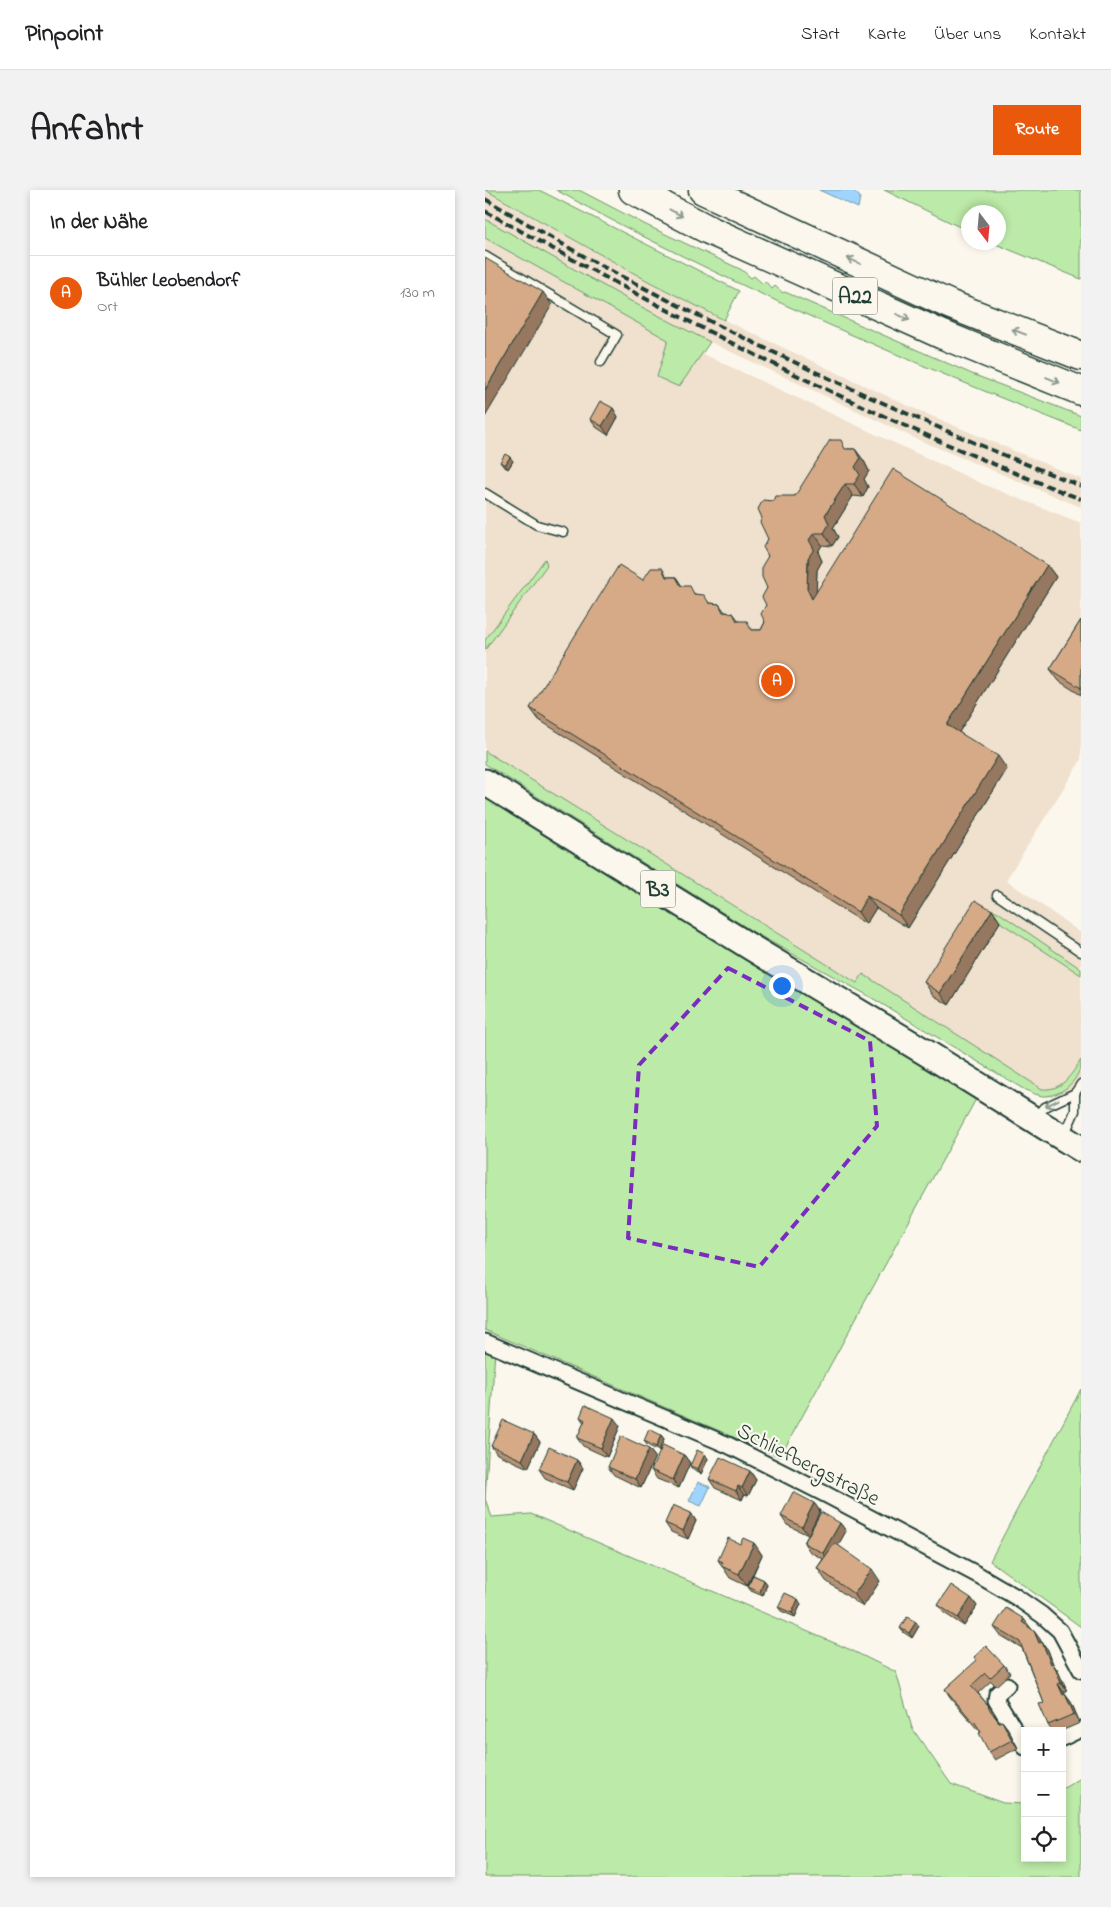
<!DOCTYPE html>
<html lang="de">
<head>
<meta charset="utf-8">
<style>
	:root { --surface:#fff; --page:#f2f2f2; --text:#202124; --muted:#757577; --line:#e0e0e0; --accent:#ea580c }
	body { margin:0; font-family:"Indie Flower",sans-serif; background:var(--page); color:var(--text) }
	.controls { position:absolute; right:15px; bottom:15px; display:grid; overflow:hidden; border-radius:0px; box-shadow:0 2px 8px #0003 }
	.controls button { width:45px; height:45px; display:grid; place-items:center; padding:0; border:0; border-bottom:1px solid var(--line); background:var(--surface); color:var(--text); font:25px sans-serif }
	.compass { position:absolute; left:476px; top:15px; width:45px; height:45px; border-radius:50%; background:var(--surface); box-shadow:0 2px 8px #0003; rotate:164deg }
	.you { position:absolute; left:296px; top:795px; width:18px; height:18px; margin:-12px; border:4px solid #fff; border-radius:50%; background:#1a73e8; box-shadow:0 0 0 8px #1a73e833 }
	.badge { display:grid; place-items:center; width:32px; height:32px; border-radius:50%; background:var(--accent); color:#fff; font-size:16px; font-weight:700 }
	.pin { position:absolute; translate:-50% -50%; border:2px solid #fff; box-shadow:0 1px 5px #0006 }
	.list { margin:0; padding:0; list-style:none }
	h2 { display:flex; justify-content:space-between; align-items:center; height:65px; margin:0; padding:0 20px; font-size:21px }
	h2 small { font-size:16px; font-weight:400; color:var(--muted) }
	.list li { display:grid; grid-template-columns:32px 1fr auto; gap:15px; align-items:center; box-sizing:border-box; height:75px; padding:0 20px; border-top:1px solid var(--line) }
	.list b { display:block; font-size:19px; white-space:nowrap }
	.list p { margin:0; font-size:16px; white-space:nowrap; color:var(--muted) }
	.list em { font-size:16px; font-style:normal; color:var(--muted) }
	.icon { flex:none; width:28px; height:28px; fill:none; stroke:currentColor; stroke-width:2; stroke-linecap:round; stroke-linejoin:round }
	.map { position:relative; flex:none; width:596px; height:1687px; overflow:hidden; border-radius:0px }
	header { display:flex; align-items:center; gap:30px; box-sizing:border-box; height:70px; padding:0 25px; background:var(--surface); border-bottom:1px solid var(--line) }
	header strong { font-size:24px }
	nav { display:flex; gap:28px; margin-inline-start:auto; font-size:18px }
	.intro { display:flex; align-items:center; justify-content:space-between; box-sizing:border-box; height:120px; padding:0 30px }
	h1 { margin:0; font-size:35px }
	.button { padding:12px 22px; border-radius:0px; background:var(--accent); color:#fff; font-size:18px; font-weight:700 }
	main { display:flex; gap:30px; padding:0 30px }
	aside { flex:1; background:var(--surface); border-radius:0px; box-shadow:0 2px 8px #0003 }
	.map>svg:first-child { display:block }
	.built { fill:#f0e0ce }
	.green { fill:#bceaa8; stroke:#6e946e }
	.water { fill:#9fd4fe; stroke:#6c98ad }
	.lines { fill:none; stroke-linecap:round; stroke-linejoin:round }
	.service-casing { stroke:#1f3d34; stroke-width:11 }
	.minor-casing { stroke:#1f3d34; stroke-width:19 }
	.primary-casing { stroke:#1f3d34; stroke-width:29 }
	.motorway-casing { stroke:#1f3d34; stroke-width:31 }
	.service { stroke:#fbf7ec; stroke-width:8 }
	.minor { stroke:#fbf7ec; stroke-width:15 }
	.primary { stroke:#fbf7ec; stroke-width:25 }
	.motorway { stroke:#fbf7ec; stroke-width:28 }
	.rail { stroke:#1f3d34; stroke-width:4; stroke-dasharray:8 4; stroke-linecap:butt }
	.wall { fill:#b89274; stroke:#1f3d34 }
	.shaded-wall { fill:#96775e; stroke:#1f3d34 }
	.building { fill:#d6aa87; stroke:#1f3d34 }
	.oneway { stroke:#8d9a90 }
	.marked { fill:none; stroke:#7b2cbf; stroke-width:4; stroke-dasharray:10 6; stroke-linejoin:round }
	.labels { text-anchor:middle; stroke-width:4.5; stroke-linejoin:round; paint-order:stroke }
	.shield { fill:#fbf7ec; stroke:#61756b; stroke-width:1 }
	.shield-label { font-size:21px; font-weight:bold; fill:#1f3d34 }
	.street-label { font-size:22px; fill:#1f3d34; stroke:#fbf7ec }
</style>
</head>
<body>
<header>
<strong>Pinpoint</strong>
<nav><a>Start</a><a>Karte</a><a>Über uns</a><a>Kontakt</a></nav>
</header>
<div class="intro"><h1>Anfahrt</h1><a class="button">Route</a></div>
<main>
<aside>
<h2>In der Nähe<small></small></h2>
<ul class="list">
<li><span class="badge">A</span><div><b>Bühler Leobendorf</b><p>Ort</p></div><em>130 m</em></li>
</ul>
</aside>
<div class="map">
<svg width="596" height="1687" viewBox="0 0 596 1687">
	<rect width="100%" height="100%" fill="#fbf7ec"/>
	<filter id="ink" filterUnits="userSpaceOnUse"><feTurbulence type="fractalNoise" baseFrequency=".02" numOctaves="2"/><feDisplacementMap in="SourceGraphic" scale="10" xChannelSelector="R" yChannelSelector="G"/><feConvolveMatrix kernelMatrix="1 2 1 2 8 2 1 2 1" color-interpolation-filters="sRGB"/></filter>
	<g filter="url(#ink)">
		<g class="built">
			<polygon points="0,1 163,91 239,130 430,219 596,289 596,317 436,251 225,152 151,114 0,29"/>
			<polygon points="0,48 183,150 218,164 502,296 596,333 596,570 521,690 596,743 596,905 557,899 378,784 373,793 0,561"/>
		</g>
		<g class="green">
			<polygon points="0,0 54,0 254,101 239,130 163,91"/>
			<path d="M71,0H94L161,35L257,80L266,88L269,86L278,94L280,91L287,99L290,96L298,103L300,102L487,184L596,226V240C417,169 239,93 71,0Z"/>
			<polygon points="399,0 596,0 596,89 508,53 514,52 514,22 483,22 483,41"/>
			<polygon points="0,29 151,114 225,152 194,197 172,187 183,150 0,48"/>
			<polygon points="60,369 62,375 0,460 0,450"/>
			<path d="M0,561L372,793L378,784L557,899C577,901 586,885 596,870C596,889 578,906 559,906C553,906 546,902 540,900L382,805L270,743L0,574Z"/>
			<polygon points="0,603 491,909 295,1267 0,1140"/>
			<polygon points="502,719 506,719 513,722 596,779 596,785 501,723"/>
			<polygon points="0,1156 10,1160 0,1309 7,1327 46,1324 366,1460 411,1482 427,1538 466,1594 518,1613 540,1614 540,1668 577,1668 577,1599 596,1588 596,1687 0,1687"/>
			<polygon points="596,1199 596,1437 505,1371"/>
		</g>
		<g class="water">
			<polygon points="334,0 368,0 375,7 373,18"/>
			<polygon points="213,1292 225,1297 216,1316 204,1311"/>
		</g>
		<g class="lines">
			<defs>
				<g id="service">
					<polyline points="0,66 132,145 116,172"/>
					<polyline points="0,303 52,335 78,342"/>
					<polyline points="512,705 596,762"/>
					<polyline points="590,903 596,894"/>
					<polyline points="550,928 560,917 590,903"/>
					<polyline points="579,946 590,921 590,903"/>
				</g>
				<g id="minor">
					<polyline points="0,1152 243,1255 342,1305 495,1386 531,1407 557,1425 575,1441 596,1480"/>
					<polyline points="522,1495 512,1504 511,1510 540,1557"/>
					<polyline points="577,1548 596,1539"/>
				</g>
				<polyline id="primary" points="0,592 267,758 440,862 596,959"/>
				<g id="motorway">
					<polyline points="148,0 224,40 458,145 596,201"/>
					<polyline points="218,0 466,115 596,166"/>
				</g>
			</defs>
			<use href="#service" class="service-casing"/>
			<use href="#minor" class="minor-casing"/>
			<use href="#primary" class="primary-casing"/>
			<use href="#motorway" class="motorway-casing"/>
			<use href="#service" class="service"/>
			<use href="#minor" class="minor"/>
			<use href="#primary" class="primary"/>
			<use href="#motorway" class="motorway"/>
			<g class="rail">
				<path d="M0,9C38,31 76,54 115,75C271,157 432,232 596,296"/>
				<path d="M0,21C192,129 390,230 596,309"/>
			</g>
		</g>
		<g class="wall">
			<polygon points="128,218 133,227 123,245 111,237 105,229"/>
			<polygon points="362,259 370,259 379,271 384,281 379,289 383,297 378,307 368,306 348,338 353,347 347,356 337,355 333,362 337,371 332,380 331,402 562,375 571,387 474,542 522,579 423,738 391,718 381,734 54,530 45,518 158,390 177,378 182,387 191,387 197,396 225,413 234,414 240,422 248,423 254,431 268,440 276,440 280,432 282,398 283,349 288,311 310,306"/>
			<polygon points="28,271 23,279 18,276 15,272"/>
			<polygon points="596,430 596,505 574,491 565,479"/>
			<polygon points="507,720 515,732 464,815 448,805 439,792"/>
			<polygon points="95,1227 135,1236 122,1267 98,1256 92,1248 99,1233"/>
			<polygon points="49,1244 55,1252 43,1278 12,1264 6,1256"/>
			<polygon points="176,1245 179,1249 174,1261 162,1255 159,1251"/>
			<polygon points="164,1259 170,1267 156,1298 129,1285 123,1277"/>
			<polygon points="220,1264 223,1269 216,1284 208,1280 205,1276"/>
			<polygon points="199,1265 205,1273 194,1298 172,1289 166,1280"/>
			<polygon points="92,1270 98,1278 88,1300 60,1288 54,1279"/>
			<polygon points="265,1281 271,1290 263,1306 259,1305 257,1310 230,1298 224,1289"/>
			<polygon points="329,1313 335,1321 324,1344 355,1333 361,1341 353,1355 395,1391 378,1417 341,1391 332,1378 338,1369 325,1362 319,1353 323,1345 302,1335 296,1326"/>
			<polygon points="206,1323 211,1331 203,1349 186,1342 180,1333"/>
			<polygon points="269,1353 277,1365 268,1385 279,1390 282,1394 278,1406 266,1401 263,1397 267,1387 262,1396 245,1388 233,1370 255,1354"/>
			<polygon points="486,1408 492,1416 479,1436 459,1423 453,1415"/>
			<polygon points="316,1414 310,1427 296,1421 293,1417"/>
			<polygon points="434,1436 427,1448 418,1442 415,1438"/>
			<polygon points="509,1437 545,1437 563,1460 568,1474 573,1481 582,1501 579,1502 579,1504 586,1512 595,1533 576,1541 567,1541 563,1535 559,1513 537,1458 515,1445"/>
			<polygon points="489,1467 519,1475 525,1483 511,1496 506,1491 493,1503 504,1516 510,1524 509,1525 514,1532 517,1531 523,1539 533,1558 510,1570 504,1562 494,1539 493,1540 465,1507 460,1499 492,1471"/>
		</g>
		<g class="shaded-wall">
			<polygon points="58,102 67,115 0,227 0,200"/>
			<polygon points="128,218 133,227 123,245 117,236"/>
			<polygon points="370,259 379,271 384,281 379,289 383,297 378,307 369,294"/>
			<polygon points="25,267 28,271 23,279 20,275"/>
			<polygon points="360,294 368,306 348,338 353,347 347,356 339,343 340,325"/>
			<polygon points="329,343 337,355 333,362 337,371 332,380 331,411 327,409 322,399 324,350"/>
			<polygon points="562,375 571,387 471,547 462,535"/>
			<polygon points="513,566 522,579 423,738 414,725"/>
			<polygon points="382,706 391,718 381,734 373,722"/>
			<polygon points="507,720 515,732 464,815 455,803"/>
			<polygon points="129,1228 135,1236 122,1267 116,1258"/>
			<polygon points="49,1244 55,1252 43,1278 37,1270"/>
			<polygon points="176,1245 179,1249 174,1261 171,1257"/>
			<polygon points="164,1259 170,1267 156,1298 150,1289"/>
			<polygon points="220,1264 223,1269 216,1284 213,1279"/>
			<polygon points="199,1265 205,1273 194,1298 188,1290"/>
			<polygon points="92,1270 98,1278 88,1300 82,1292"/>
			<polygon points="265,1281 271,1290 263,1306 257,1298"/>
			<polygon points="253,1296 259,1305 257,1310 251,1301"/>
			<polygon points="329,1313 335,1321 323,1345 317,1337"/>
			<polygon points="206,1323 211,1331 203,1349 198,1341"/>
			<polygon points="355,1333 361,1341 344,1372 338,1363"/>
			<polygon points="269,1353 277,1365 262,1396 254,1384"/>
			<polygon points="387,1379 395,1391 378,1417 369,1404"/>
			<polygon points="279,1390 282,1394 278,1406 275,1402"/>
			<polygon points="486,1408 492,1416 479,1436 473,1428"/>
			<polygon points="313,1409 316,1414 310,1427 307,1423"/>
			<polygon points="539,1429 545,1437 543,1441 537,1432"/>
			<polygon points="431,1432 434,1436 427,1448 424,1443"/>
			<polygon points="549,1441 555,1449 560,1461 554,1453"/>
			<polygon points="557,1452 563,1460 568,1474 573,1481 582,1501 576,1493 566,1474"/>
			<polygon points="573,1494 579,1502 583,1514 578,1505"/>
			<polygon points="580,1504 586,1512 595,1533 589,1524"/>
			<polygon points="517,1531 523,1539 533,1558 527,1550"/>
		</g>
		<g class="building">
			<polygon points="0,68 58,102 0,200"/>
			<polygon points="115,211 128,218 117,236 105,229"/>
			<polygon points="345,250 356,250 360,259 370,259 375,269 370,277 375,285 369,294 360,294 340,325 344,334 339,343 329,343 324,350 329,359 323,368 322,399 327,409 408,279 562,375 462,535 513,566 414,725 382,706 373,722 45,518 134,375 158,390 166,378 177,378 181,387 191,387 196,396 205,396 209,404 219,405 224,413 234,414 238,422 248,423 252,431 262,431 266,440 276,440 280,432 276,424 281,415 277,407 282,398 277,387 277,376 283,366 278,357 283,349 275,332 277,328 273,319 278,310 288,311 290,306 310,306"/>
			<polygon points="20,264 25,267 20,275 15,272"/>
			<polygon points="596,430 596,498 565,479"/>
			<polygon points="490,710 507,720 455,803 439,792"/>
			<polygon points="100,1215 129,1228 116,1258 92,1248 100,1230 95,1227"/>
			<polygon points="18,1230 49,1244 37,1270 6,1256"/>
			<polygon points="164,1239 176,1245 171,1257 159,1251"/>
			<polygon points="136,1246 164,1259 150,1289 123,1277"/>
			<polygon points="178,1255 199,1265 188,1290 166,1280"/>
			<polygon points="64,1257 92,1270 82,1292 54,1279"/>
			<polygon points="212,1260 220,1264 213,1279 205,1276"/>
			<polygon points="235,1267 265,1281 257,1298 253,1296 251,1301 224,1289"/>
			<polygon points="308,1302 329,1313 317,1337 296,1326"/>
			<polygon points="188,1315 206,1323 198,1341 180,1333"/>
			<polygon points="336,1322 355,1333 338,1363 319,1353"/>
			<polygon points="243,1348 255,1354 258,1348 269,1353 254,1384 236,1376 238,1372 233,1370"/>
			<polygon points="350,1353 387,1379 369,1404 332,1378"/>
			<polygon points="268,1385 279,1390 275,1402 263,1397"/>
			<polygon points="466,1395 486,1408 473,1428 453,1415"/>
			<polygon points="300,1403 313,1409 307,1423 293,1417"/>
			<polygon points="521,1418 539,1429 537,1432 549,1441 554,1453 557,1452 566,1474 568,1473 576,1493 573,1494 578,1505 580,1504 589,1524 563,1535 554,1514 559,1513 535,1452 509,1437"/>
			<polygon points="422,1427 431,1432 424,1443 415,1438"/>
			<polygon points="501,1456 519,1475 505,1488 500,1483 486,1496 504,1516 503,1517 514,1532 517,1531 527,1550 504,1562 494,1543 496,1542 489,1531 488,1532 460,1499 492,1470 489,1467"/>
		</g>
		<defs><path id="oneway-shaft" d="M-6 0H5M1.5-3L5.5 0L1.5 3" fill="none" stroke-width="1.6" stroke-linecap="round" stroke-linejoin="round" transform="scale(1.25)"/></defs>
		<g class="oneway">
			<use href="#oneway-shaft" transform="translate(191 23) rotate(28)"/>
			<use href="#oneway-shaft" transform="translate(369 71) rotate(-155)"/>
			<use href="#oneway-shaft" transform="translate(418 127) rotate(24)"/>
			<use href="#oneway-shaft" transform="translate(534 142) rotate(-159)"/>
			<use href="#oneway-shaft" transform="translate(568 190) rotate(22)"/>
			<use href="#oneway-shaft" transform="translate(567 913) rotate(153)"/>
		</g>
	</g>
	<path class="marked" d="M243,778L385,851L392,936L274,1077L143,1048L154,875Z"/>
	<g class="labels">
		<g class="shield">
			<rect x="347.5" y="87.5" width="45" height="37" rx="4"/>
			<rect x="155.5" y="680.5" width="35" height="37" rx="4"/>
		</g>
		<g class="shield-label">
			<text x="370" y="113">A22</text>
			<text x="173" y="706">B3</text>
		</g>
		<g class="street-label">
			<text transform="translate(324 1273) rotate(27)" y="8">Schliefbergstraße</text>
		</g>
	</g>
</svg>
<div class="controls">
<button>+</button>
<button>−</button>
<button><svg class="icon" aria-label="locate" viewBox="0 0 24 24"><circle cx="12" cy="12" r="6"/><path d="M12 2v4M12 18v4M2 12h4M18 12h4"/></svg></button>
</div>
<svg class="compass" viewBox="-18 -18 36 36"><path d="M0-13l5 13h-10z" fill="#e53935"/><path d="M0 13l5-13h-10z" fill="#757577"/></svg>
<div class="you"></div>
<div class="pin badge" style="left:292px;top:491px">A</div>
</div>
</main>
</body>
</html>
